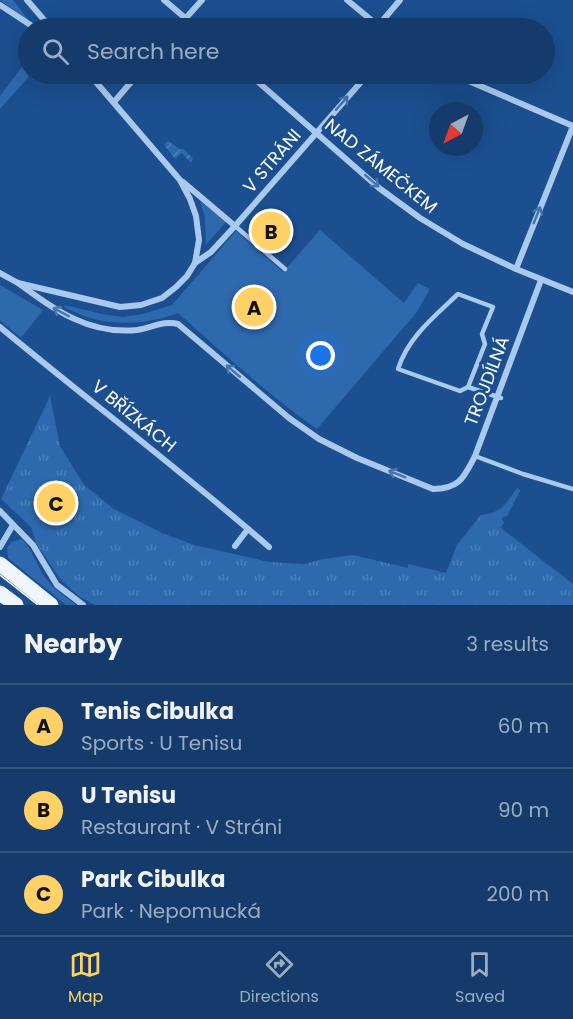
<!DOCTYPE html>
<html lang="en">
<head>
<meta charset="utf-8">
<style>
	:root { --surface:#143b6b; --page:#1d4271; --text:#f1f3f6; --muted:#9dadc1; --line:#33557e; --accent:#ffd166 }
	body { margin:0; font-family:Poppins,sans-serif; background:var(--page); color:var(--text) }
	.compass { position:absolute; left:429px; top:102px; width:54px; height:54px; border-radius:50%; background:var(--surface); box-shadow:0 6px 24px #0002; rotate:221deg }
	.you { position:absolute; left:321px; top:356px; width:21px; height:21px; margin:-15px; border:4px solid #fff; border-radius:50%; background:#1a73e8; box-shadow:0 0 0 9px #1a73e833 }
	.badge { display:grid; place-items:center; width:39px; height:39px; border-radius:50%; background:var(--accent); color:#111; font-size:20px; font-weight:700 }
	.pin { position:absolute; translate:-50% -50%; border:3px solid #fff; box-shadow:0 2px 6px #0006 }
	.list { margin:0; padding:0; list-style:none }
	h2 { display:flex; justify-content:space-between; align-items:center; height:78px; margin:0; padding:0 24px; font-size:26px }
	h2 small { font-size:20px; font-weight:400; color:var(--muted) }
	.list li { display:grid; grid-template-columns:39px 1fr auto; gap:18px; align-items:center; box-sizing:border-box; height:84px; padding:0 24px; border-top:2px solid var(--line) }
	.list b { display:block; font-size:22px; white-space:nowrap }
	.list p { margin:0; font-size:20px; white-space:nowrap; color:var(--muted) }
	.list em { font-size:20px; font-style:normal; color:var(--muted) }
	.icon { flex:none; width:33px; height:33px; fill:none; stroke:currentColor; stroke-width:2; stroke-linecap:round; stroke-linejoin:round }
	.map { position:relative; flex:none; width:573px; height:605px; overflow:hidden }
	.search { position:absolute; background:var(--surface); box-shadow:0 6px 24px #0002; left:18px; right:18px; top:18px; height:66px; display:flex; align-items:center; gap:15px; box-sizing:border-box; padding:0 21px; border-radius:33px; color:var(--muted); font-size:22px }
	.sheet { height:330px; background:var(--surface) }
	nav { display:flex; justify-content:space-around; align-items:center; box-sizing:border-box; height:84px; border-top:2px solid var(--line); background:var(--surface); font-size:16px; color:var(--muted) }
	nav a { display:grid; justify-items:center; gap:3px }
	nav .on { color:var(--accent) }
	.map>svg:first-child { display:block }
	.grass { fill:#2e69ad }
	.park { fill:url(#park-tufts) }
	.garden { fill:url(#garden-furrows) }
	.lines { fill:none; stroke-linecap:round; stroke-linejoin:round }
	.lane { stroke:#a9c9ee; stroke-width:4.5 }
	.street { stroke:#a9c9ee; stroke-width:6 }
	.primary { stroke:#f0f6ff; stroke-width:15 }
	.tram { stroke:#fff; stroke-width:1.5 }
	.oneway { stroke:#4674ac }
	.labels { text-anchor:middle; stroke-width:6; stroke-linejoin:round; paint-order:stroke }
	.street-label { font-size:18px; fill:#fff; stroke:#1b4f8f }
</style>
</head>
<body>
<div class="map">
<svg width="573" height="605" viewBox="0 0 573 605">
	<defs>
		<pattern id="park-tufts" width="24" height="20" patternUnits="userSpaceOnUse" patternTransform="scale(1.5)"><rect width="24" height="20" fill="#2e69ad"/><path d="M3 7l-1-3M5 7V3M7 7l1-3M15 17l-1-3M17 17v-4M19 17l1-3" fill="none" stroke="#4d80b9"/></pattern>
		<pattern id="garden-furrows" width="10" height="10" patternUnits="userSpaceOnUse" patternTransform="scale(1.5)"><rect width="10" height="10" fill="#2e69ad"/><path d="M-1 1l2-2M0 10L10 0M9 11l2-2" fill="none" stroke="#4d80b9"/></pattern>
	</defs>
	<rect width="100%" height="100%" fill="#1b4f8f"/>
	<g class="grass">
		<polygon points="0,0 13,0 30,22"/>
		<polygon points="28,59 28,74 31,74 0,109 0,96"/>
		<polygon points="200,201 226,222 206,245 205,217"/>
		<path d="M320,230L404,303L418,283L430,289L416,313L317,429C267,394 223,353 178,313C139,327 101,327 64,307L65,305L102,314L123,317L143,314L172,305L236,231L283,272Z"/>
		<polygon points="0,285 43,310 21,338 0,320"/>
		<path d="M22,539C32,550 36,563 44,576C52,588 65,596 76,605H66L8,558L7,548L11,542Z"/>
	</g>
	<path class="park" d="M50,396L60,446L84,485L114,509L162,533L194,545L269,562L304,564L324,559L353,555L408,568V564L446,573L457,545L481,515C503,513 506,502 519,486L518,488L520,491L507,516L503,517L502,519L504,522L501,528L573,584V605H96L80,597L61,580L36,543L31,527L1,499Z"/>
	<polygon class="garden" points="168,141 181,150 183,149 193,158 191,163 182,153 175,159 164,145"/>
	<g class="lines">
		<g class="lane">
			<polyline points="235,226 285,269"/>
			<path d="M468,387L460,391L398,369C408,337 435,316 458,294L493,307L482,334L485,344L468,387L501,398"/>
			<polyline points="475,456 523,474 573,489"/>
		</g>
		<g class="street">
			<polyline points="27,0 51,28"/>
			<polyline points="164,0 197,28"/>
			<polyline points="347,0 381,28"/>
			<polyline points="0,5 35,28"/>
			<polyline points="378,26 400,0"/>
			<polyline points="177,28 202,0"/>
			<polyline points="249,74 379,188 420,218 463,244 516,269 573,292"/>
			<polyline points="453,74 464,79 573,126"/>
			<polyline points="114,102 138,74"/>
			<polyline points="183,182 235,226"/>
			<polyline points="195,263 211,252 235,226 368,74"/>
			<polyline points="516,269 573,126"/>
			<polyline points="0,273 18,283 120,307 141,305 162,298 176,287 187,276 195,263 199,240 196,216 190,199 180,180 89,74"/>
			<path d="M18,283C55,310 89,335 137,330C151,328 164,320 178,324L289,418L319,439L357,458L433,489C460,489 464,477 475,456L541,280"/>
			<path d="M0,327C89,401 182,471 269,547"/>
			<polyline points="0,511 33,545 57,585 83,605"/>
			<polyline points="235,546 248,529"/>
			<polyline points="0,547 13,525"/>
		</g>
		<g class="primary">
			<polyline points="0,564 51,605"/>
			<polyline points="0,593 16,605"/>
		</g>
		<polyline class="tram" points="0,575 38,605"/>
	</g>
	<defs><path id="oneway-shaft" d="M-6 0H5M1.5-3L5.5 0L1.5 3" fill="none" stroke-width="1.6" stroke-linecap="round" stroke-linejoin="round" transform="scale(1.5)"/></defs>
	<g class="oneway">
		<use href="#oneway-shaft" transform="translate(342 103) rotate(-49)"/>
		<use href="#oneway-shaft" transform="translate(372 181) rotate(41)"/>
		<use href="#oneway-shaft" transform="translate(537 215) rotate(-68)"/>
		<use href="#oneway-shaft" transform="translate(61 312) rotate(-152)"/>
		<use href="#oneway-shaft" transform="translate(233 371) rotate(-140)"/>
		<use href="#oneway-shaft" transform="translate(397 474) rotate(-158)"/>
	</g>
	<g class="labels">
		<g class="street-label">
			<text transform="translate(272 161) rotate(-49)" y="6">V STRÁNI</text>
			<text transform="translate(381 166) rotate(39)" y="6">NAD ZÁMEČKEM</text>
			<text transform="translate(487 381) rotate(-69)" y="6">TROJDÍLNÁ</text>
			<text transform="translate(134 416) rotate(39)" y="6">V BŘÍZKÁCH</text>
		</g>
	</g>
</svg>
<svg class="compass" viewBox="-18 -18 36 36"><path d="M0-13l5 13h-10z" fill="#e53935"/><path d="M0 13l5-13h-10z" fill="#9dadc1"/></svg>
<div class="you"></div>
<div class="pin badge" style="left:254px;top:307px">A</div>
<div class="pin badge" style="left:271px;top:231px">B</div>
<div class="pin badge" style="left:56px;top:503px">C</div>
<div class="search"><svg class="icon" aria-label="search" viewBox="0 0 24 24"><circle cx="10" cy="10" r="6"/><path d="M15 15l6 6"/></svg>Search here</div>
</div>
<section class="sheet">
<h2>Nearby<small>3 results</small></h2>
<ul class="list">
<li><span class="badge">A</span><div><b>Tenis Cibulka</b><p>Sports · U Tenisu</p></div><em>60 m</em></li>
<li><span class="badge">B</span><div><b>U Tenisu</b><p>Restaurant · V Stráni</p></div><em>90 m</em></li>
<li><span class="badge">C</span><div><b>Park Cibulka</b><p>Park · Nepomucká</p></div><em>200 m</em></li>
</ul>
</section>
<nav>
<a class="on"><svg class="icon" aria-label="map" viewBox="0 0 24 24"><path d="M3 6l6-2 6 2 6-2v14l-6 2-6-2-6 2zM9 4v14M15 6v14"/></svg>Map</a>
<a><svg class="icon" aria-label="directions" viewBox="0 0 24 24"><path d="M12 3l9 9-9 9-9-9zM9 14v-3h6M13 9l2 2-2 2"/></svg>Directions</a>
<a><svg class="icon" aria-label="saved" viewBox="0 0 24 24"><path d="M7 4h10v16l-5-4-5 4z"/></svg>Saved</a>
</nav>
</body>
</html>
